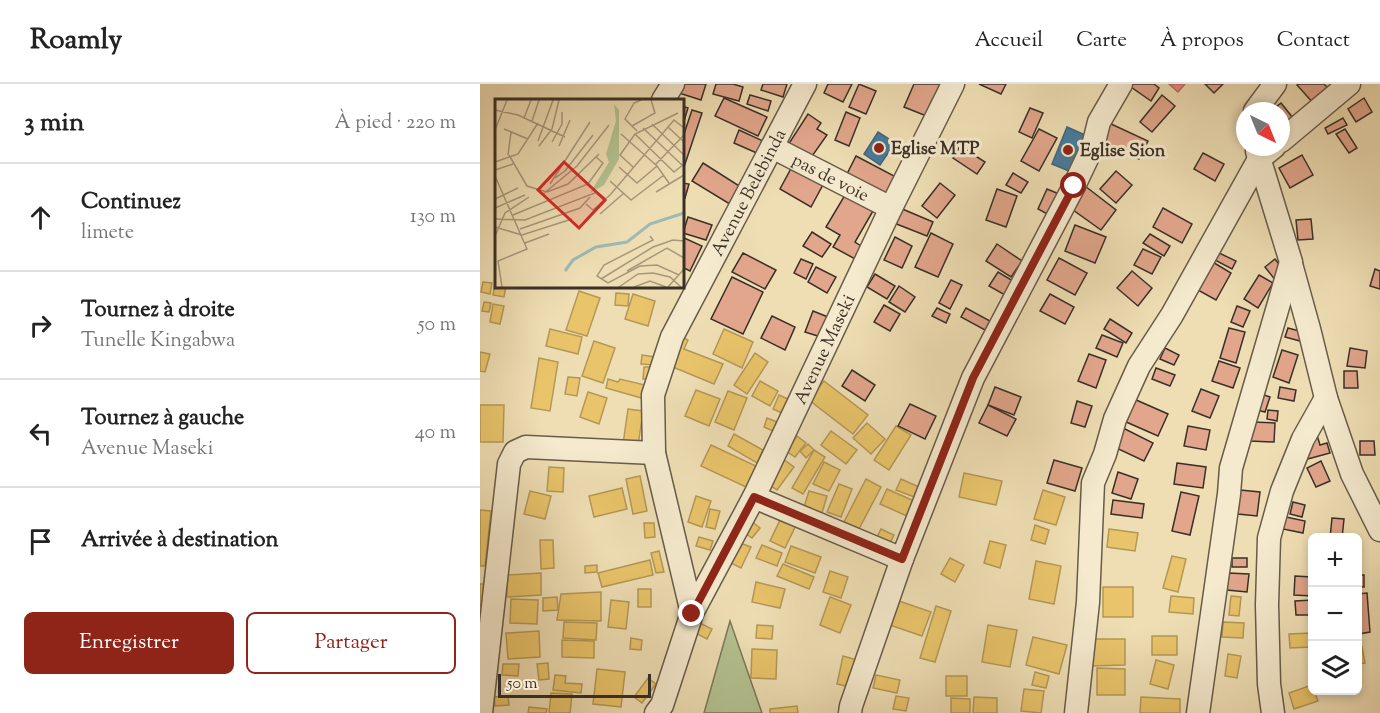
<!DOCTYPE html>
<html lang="fr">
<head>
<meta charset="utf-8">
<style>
	:root { --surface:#fff; --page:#f2f2f2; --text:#222; --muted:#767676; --line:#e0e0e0; --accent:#8f2418 }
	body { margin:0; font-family:"Sorts Mill Goudy",serif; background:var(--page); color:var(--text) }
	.controls { position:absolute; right:18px; bottom:18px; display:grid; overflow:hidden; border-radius:9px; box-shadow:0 3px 9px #0003 }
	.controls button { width:54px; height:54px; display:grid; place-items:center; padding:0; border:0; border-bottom:2px solid var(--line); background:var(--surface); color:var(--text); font:30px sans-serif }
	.compass { position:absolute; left:756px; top:18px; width:54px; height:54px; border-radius:50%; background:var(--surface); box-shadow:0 3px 9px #0003; rotate:137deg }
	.scale { position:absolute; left:18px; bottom:15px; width:153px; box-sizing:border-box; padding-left:6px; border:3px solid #3a3027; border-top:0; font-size:16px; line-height:21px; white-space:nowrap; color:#3a3027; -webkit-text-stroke:4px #f5eace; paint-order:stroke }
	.stop { position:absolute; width:18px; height:18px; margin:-14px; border:4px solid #8f2418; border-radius:50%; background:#fff }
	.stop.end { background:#8f2418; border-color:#fff; box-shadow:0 2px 6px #0008 }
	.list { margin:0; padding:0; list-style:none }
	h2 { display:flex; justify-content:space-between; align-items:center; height:78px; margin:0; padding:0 24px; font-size:26px }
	h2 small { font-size:20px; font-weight:400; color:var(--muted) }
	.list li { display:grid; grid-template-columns:39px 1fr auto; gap:18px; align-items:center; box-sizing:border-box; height:108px; padding:0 24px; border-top:2px solid var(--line) }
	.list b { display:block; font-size:22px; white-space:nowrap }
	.list p { margin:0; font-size:20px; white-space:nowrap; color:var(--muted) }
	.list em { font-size:20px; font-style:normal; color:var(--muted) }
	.actions { display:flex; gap:12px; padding:18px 24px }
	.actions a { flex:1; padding:14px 0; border:2px solid var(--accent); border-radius:9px; text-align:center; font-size:21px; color:var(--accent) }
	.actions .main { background:var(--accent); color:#fff }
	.icon { flex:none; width:33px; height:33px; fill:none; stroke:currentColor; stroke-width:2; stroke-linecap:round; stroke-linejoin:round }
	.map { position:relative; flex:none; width:900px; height:629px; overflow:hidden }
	header { display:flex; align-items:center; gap:36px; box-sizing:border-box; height:84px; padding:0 30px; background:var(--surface); border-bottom:2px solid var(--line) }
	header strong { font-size:28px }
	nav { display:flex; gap:33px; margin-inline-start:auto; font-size:21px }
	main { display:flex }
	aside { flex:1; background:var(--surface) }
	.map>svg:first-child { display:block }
	.green { fill:#b4c291; stroke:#77795c; stroke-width:1.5 }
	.homes { fill:#e9c46a; stroke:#b49856; stroke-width:1.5 }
	.health { fill:#f28482; stroke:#bb6b67; stroke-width:1.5 }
	.public { fill:#457b9d; stroke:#42647a; stroke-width:1.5 }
	.building { fill:#e2a68c; stroke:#3a3027; stroke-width:1.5 }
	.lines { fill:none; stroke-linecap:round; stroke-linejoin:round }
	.minor-casing { stroke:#675c4a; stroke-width:25 }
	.minor { stroke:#f5eace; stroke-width:22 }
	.route { stroke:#8f2418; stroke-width:8 }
	.poi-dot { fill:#8f2418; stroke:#f5eace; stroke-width:2 }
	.labels { text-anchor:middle; stroke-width:6; stroke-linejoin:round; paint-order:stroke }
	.poi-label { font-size:18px; font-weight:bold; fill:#3a3027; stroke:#f5eace; text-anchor:start }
	.street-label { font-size:18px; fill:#3a3027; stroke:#f5eace }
	.inset-river { fill:none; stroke:#9dbab6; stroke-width:3 }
	.inset-road { fill:none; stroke:#a7987c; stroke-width:1.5 }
	.view { fill:#d62828; fill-opacity:0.15; stroke:#d62828; stroke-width:3 }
	.inset-edge { fill:none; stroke:#3a3027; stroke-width:3 }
</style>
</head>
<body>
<header>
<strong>Roamly</strong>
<nav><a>Accueil</a><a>Carte</a><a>À propos</a><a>Contact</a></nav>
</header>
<main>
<aside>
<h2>3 min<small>À pied · 220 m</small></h2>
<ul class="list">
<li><svg class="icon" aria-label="ahead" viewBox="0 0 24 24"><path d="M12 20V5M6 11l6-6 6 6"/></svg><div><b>Continuez</b><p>limete</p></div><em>130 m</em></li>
<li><svg class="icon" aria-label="right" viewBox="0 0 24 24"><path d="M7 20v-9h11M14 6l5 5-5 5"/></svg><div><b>Tournez à droite</b><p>Tunelle Kingabwa</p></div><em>50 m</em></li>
<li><svg class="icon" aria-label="left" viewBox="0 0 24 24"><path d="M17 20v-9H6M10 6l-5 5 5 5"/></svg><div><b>Tournez à gauche</b><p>Avenue Maseki</p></div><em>40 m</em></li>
<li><svg class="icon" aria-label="arrive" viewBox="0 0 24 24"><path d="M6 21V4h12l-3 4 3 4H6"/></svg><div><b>Arrivée à destination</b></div></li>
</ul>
<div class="actions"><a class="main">Enregistrer</a><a>Partager</a></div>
</aside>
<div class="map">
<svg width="900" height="629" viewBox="0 0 900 629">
	<rect width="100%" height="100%" fill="#efdeb4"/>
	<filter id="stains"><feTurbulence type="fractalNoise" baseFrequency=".00333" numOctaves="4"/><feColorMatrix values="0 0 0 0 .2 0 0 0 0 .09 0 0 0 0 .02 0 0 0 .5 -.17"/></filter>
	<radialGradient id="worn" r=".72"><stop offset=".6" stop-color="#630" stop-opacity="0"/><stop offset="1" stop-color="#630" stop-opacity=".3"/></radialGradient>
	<polygon class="green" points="250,537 282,629 224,629"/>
	<g class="homes">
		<polygon points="3,198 12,199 10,210 1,208"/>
		<polygon points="15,200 16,202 26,202 24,213 13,211"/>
		<polygon points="99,207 120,214 107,252 86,246"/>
		<polygon points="136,209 149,210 148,222 135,221"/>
		<polygon points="153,210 175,217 168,242 145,235"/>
		<polygon points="4,218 11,219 9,228 2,227"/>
		<polygon points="13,220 24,222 20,240 10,238"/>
		<polygon points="70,245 102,253 98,270 66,262"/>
		<polygon points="244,245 273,258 262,284 233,270"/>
		<polygon points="200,252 208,256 204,265 243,280 234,300 188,281"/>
		<polygon points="114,257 135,264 123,299 102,292"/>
		<polygon points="0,268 10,270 5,288 0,287"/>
		<polygon points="275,269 288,278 267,310 254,301"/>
		<polygon points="162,271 175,273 174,281 161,280"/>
		<polygon points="59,274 78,278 70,327 51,324"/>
		<polygon points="164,283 174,283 174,295 163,295"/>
		<polygon points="88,293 100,294 97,312 85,310"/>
		<polygon points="128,295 138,298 140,295 169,302 165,315 126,304"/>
		<polygon points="280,297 298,307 290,322 272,312"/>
		<polygon points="344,297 388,331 373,350 329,316"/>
		<polygon points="216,306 240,315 229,342 205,332"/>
		<polygon points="248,307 267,314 254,346 235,338"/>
		<polygon points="108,308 127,314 119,340 100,333"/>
		<polygon points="299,311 310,316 304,330 293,325"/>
		<polygon points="0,321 24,321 23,358 0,358"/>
		<polygon points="148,325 163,327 158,362 143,360"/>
		<polygon points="287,334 297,338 293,347 284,343"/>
		<polygon points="387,339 405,355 391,370 373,354"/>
		<polygon points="416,342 431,351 409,386 394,376"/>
		<polygon points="351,347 377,366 366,380 341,361"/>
		<polygon points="254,350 283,366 277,379 248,362"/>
		<polygon points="317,352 326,359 315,373 306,367"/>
		<polygon points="328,360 334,366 326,374 320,367"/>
		<polygon points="231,361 276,382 266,403 221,382"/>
		<polygon points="334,366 345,373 323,410 312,404"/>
		<polygon points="303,375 314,383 297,406 286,399"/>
		<polygon points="344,378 360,386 349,407 333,400"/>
		<polygon points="69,383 84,384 83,408 67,407"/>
		<polygon points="484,389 522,397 516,421 479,413"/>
		<polygon points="160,392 167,427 153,430 146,395"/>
		<polygon points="386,395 401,403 379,445 364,438"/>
		<polygon points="421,395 441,404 437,414 416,406"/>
		<polygon points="359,400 372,405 361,433 347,428"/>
		<polygon points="142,404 147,425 114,433 109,412"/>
		<polygon points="407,405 434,417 427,432 400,420"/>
		<polygon points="563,406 585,413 576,441 554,435"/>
		<polygon points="50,407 71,412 65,435 44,430"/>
		<polygon points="329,407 347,412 342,429 324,423"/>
		<polygon points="216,412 231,417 222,443 208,438"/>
		<polygon points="230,425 240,427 235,445 226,443"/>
		<polygon points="0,426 11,427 5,482 0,482"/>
		<polygon points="302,432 317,439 305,464 290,457"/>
		<polygon points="270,436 280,444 272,454 262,447"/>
		<polygon points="164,439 174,439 175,453 165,454"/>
		<polygon points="555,441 569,446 565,460 551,456"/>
		<polygon points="401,445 414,451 410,459 397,453"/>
		<polygon points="629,445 658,449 655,467 627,463"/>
		<polygon points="219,453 233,457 230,466 216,462"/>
		<polygon points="60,456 73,456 74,484 61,485"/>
		<polygon points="510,457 526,461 520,484 504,479"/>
		<polygon points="260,459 271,463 261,484 251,479"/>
		<polygon points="282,461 302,469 297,482 276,474"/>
		<polygon points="311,462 341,473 335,489 305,478"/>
		<polygon points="179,467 184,488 176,489 171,469"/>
		<polygon points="692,472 706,475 698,508 683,504"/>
		<polygon points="470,474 484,481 475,498 461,490"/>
		<polygon points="170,476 173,491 122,503 118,489"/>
		<polygon points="556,477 581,482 574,520 549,515"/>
		<polygon points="303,480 334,493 329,505 297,492"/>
		<polygon points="117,481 117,488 105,489 105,482"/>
		<polygon points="350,487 368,493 361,514 343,508"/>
		<polygon points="61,489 61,511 27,513 26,491"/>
		<polygon points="276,498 305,505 300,524 272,518"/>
		<polygon points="0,500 5,500 2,523 0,522"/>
		<rect x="623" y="503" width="30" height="30"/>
		<rect x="158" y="505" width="13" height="18"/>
		<polygon points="121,508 121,537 77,536 81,510"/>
		<polygon points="691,512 714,514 713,530 689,528"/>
		<polygon points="751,512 761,513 759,532 749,531"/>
		<polygon points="77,513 78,526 63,527 63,514"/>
		<polygon points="350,513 371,521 360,549 340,541"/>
		<polygon points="31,515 58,516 57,540 30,539"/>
		<polygon points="131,516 149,518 146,545 128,543"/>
		<polygon points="419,517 451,528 442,552 410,541"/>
		<polygon points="456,522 471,527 455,578 440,574"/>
		<polygon points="216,537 232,545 227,555 210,546"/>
		<polygon points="84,538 117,539 116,556 83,554"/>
		<polygon points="743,538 764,539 763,554 742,553"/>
		<polygon points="277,541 293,542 292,555 276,554"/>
		<polygon points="508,541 537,546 530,583 502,578"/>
		<polygon points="59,547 60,573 28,575 26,549"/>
		<polygon points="831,549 832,563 810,564 809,550"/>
		<rect x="672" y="552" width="25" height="19"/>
		<polygon points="553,553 587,561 579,590 546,581"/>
		<polygon points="151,554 162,556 161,566 150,565"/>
		<polygon points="608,555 645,555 645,581 609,582"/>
		<polygon points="82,556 114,557 114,574 82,573"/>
		<polygon points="882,563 885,579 878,580 878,564"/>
		<polygon points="272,565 297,566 296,595 271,594"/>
		<polygon points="748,570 761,572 757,594 745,592"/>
		<polygon points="363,572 381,577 374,604 357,600"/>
		<polygon points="676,576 694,581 688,605 670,600"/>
		<polygon points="68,579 69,595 59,596 57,580"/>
		<polygon points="23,580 39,580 38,592 22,591"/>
		<polygon points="617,584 645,585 645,611 617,611"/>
		<polygon points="117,585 145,588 141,623 113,620"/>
		<polygon points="555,588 569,592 566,604 552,601"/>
		<polygon points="75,591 86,592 85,599 102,600 101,609 73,606"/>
		<polygon points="396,591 420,596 417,609 393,604"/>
		<rect x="466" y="592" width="21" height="20"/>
		<polygon points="168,594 176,600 162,619 154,613"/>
		<polygon points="832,601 838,617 814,625 809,609"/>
		<polygon points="544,605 564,607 561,629 541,627"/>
		<polygon points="71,609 92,610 90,629 69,629"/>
		<polygon points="28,612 29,621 15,622 14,613"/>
		<polygon points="416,612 429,614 426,627 413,625"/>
		<polygon points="494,613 517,614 517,629 493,629"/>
		<polygon points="661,613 700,615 700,629 660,629"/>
		<polygon points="471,614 490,615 490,629 471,629"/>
		<polygon points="317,622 318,629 290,629 290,625"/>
		<polygon points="49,623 67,625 66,629 48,629"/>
	</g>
	<polygon class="health" points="689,0 705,0 698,8"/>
	<g class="public">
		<polygon points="587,43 605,51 589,87 572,80"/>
		<polygon points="398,48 415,59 400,81 384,70"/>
	</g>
	<g class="building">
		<polygon points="202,0 226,0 221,16 199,9"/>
		<polygon points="236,0 253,0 263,3 259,17 233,10"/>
		<polygon points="283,0 307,0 303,13 281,6"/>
		<polygon points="348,0 372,0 363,18 344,9"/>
		<polygon points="379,0 396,7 386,30 369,23"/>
		<polygon points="434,0 462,0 449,33 424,23"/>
		<polygon points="499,0 526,0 521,10"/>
		<polygon points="653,0 674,0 679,4 671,17 651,3"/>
		<polygon points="725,0 743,0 734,9"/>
		<polygon points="819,0 844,0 850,6 834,20 817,1"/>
		<polygon points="270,11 291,17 288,27 267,20"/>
		<polygon points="682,11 695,22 672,48 660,38"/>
		<polygon points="244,14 287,33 278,52 235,32"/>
		<polygon points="884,14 892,28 876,38 868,25"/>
		<polygon points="801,19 813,34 801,44 801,27 791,27"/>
		<polygon points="202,22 208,24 202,44"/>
		<polygon points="550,24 563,29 552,54 539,48"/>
		<polygon points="212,26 222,29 204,83 202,56"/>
		<polygon points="366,28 380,34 369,62 355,56"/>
		<polygon points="328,30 341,39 337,45 347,51 330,75 308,61"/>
		<polygon points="863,34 867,41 848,50 845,44"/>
		<polygon points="629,39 668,57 659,75 621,57"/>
		<polygon points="559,45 577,54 559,87 541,77"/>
		<polygon points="865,45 877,64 869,69 856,50"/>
		<polygon points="259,46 285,58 279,70 254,59"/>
		<polygon points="480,62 505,78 497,90 473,74"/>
		<polygon points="723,69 744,80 735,97 714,85"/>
		<polygon points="822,71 833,91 810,104 799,84"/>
		<polygon points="376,72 416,93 405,114 365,94"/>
		<polygon points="223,79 264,105 253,122 212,97"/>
		<polygon points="314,79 345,97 331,123 300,105"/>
		<polygon points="636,87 652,101 636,119 620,105"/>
		<polygon points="533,89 548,98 541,109 526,101"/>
		<polygon points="202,99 209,100 205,114 202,113"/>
		<polygon points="460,99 475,111 457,134 442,122"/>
		<polygon points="605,102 636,126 621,146 589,123"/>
		<polygon points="517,105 537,112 526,143 506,136"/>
		<polygon points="567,105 579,110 569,131 558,125"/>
		<polygon points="365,111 393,127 375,158 384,164 377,176 353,163 360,151 346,143"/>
		<polygon points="420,124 453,138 447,152 414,139"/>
		<polygon points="683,124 712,140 702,159 673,143"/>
		<polygon points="208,133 232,141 226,156 203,149"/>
		<polygon points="831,135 833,155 818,156 816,136"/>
		<polygon points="595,141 626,153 615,179 585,167"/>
		<polygon points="332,148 351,160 342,173 323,162"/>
		<polygon points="451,149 473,160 458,193 435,183"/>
		<polygon points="670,150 690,162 684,172 663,159"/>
		<polygon points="202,153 222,162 210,187 202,183"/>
		<polygon points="415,153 432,162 422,184 404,176"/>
		<polygon points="517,160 542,177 531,193 506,177"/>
		<polygon points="663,165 681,173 672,190 654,181"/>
		<polygon points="737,168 756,177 752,185 733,175"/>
		<polygon points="263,169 296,186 285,205 252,188"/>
		<polygon points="579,174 607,189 595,211 567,196"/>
		<polygon points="321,175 333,180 326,195 314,189"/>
		<polygon points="795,175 806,189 796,197 785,183"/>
		<polygon points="731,177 751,189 736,216 716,205"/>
		<polygon points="336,183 356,193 347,209 328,198"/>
		<polygon points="895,185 900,187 900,205 890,202"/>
		<polygon points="652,187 672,204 658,222 637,204"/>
		<polygon points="518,188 533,197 525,211 509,202"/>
		<polygon points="395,190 415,202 407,215 387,203"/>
		<polygon points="779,191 793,199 778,224 764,215"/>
		<polygon points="252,193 283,208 263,250 231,235"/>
		<polygon points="471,196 482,201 470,225 459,219"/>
		<polygon points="419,202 435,213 425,228 409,218"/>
		<polygon points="570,210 594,223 585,240 560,227"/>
		<polygon points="404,221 420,230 410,247 394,238"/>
		<polygon points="757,222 770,227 763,243 751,238"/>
		<polygon points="457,224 470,230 466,239 452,232"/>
		<polygon points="486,224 510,237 505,246 481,233"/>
		<polygon points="333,227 348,233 341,253 325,248"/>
		<polygon points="292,232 315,243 305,266 281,254"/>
		<polygon points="630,235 652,249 646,259 624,245"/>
		<polygon points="749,244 765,248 756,279 740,274"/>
		<polygon points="808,244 823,248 820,257 805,253"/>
		<polygon points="622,251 643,259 637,273 616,264"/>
		<polygon points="685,264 699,271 694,281 680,275"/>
		<polygon points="870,264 887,267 885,284 867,282"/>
		<polygon points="802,266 818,271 809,299 793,293"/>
		<polygon points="609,270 626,276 616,304 598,297"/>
		<polygon points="739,277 760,284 753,304 732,297"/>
		<polygon points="676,284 695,291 690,302 672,295"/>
		<polygon points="372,286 395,301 385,317 362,302"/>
		<polygon points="864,287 877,287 878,304 864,304"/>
		<polygon points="515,303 541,313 534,331 508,321"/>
		<polygon points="800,303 816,306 814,317 798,314"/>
		<polygon points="721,305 739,312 730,334 712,327"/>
		<polygon points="778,309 790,313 785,328 773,325"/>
		<polygon points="654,315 688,330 678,352 644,337"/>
		<polygon points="597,317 612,322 605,343 591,339"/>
		<polygon points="430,320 456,332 445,355 418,342"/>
		<polygon points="508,321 536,335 527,352 499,339"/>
		<polygon points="788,326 798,327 797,337 787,335"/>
		<polygon points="772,338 795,339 794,358 770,357"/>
		<polygon points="708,342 730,346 726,366 704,362"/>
		<polygon points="641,343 673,359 664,377 632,362"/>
		<polygon points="837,351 840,361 847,359 850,369 824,376"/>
		<polygon points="880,357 894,357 895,371 880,371"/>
		<polygon points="574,376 602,384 595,407 567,399"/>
		<polygon points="841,377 850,397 836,403 827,384"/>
		<polygon points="697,379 726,383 723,404 694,400"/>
		<polygon points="638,388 658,395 651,415 632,409"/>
		<polygon points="760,406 780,408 777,432 758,430"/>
		<polygon points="701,408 719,412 710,451 692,447"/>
		<polygon points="633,416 664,420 662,434 631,430"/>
		<polygon points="813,418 825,421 822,433 810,430"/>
		<polygon points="806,433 825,437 823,449 803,445"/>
		<polygon points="852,434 864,435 862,454 850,454"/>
		<rect x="752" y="474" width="15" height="9"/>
		<polygon points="748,489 769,490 767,508 747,506"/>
		<rect x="878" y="491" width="6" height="12"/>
		<polygon points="815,492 832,493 832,512 814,511"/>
		<polygon points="887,509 890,548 878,550 878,510"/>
		<polygon points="832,516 832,531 816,531 815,517"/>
	</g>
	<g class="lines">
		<defs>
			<g id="minor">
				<polyline points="183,16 193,0"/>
				<polyline points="775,27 795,0"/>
				<polyline points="801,57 869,0"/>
				<path id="s1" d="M292,63L411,124"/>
				<polyline points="811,180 829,245 846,314 872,390 900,446"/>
				<polyline points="274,413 422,475"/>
				<path id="s2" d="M212,529L174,369L173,311L192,253L325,0"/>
				<polyline points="1,629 29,380 35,368 46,363 174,369"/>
				<path id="s3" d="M176,629L182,621L212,529L274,413L411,124L473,0"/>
				<polyline points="370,629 371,622 422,475 493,294 594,102 613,62 619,38 641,0"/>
				<polyline points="596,629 608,518 613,399 625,370 635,335 659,282 692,231 779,75 794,63"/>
				<polyline points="718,629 749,410 751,384 811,178 777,67"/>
				<polyline points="793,629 789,600 787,521 789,454 802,407 823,355 846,314"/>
			</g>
		</defs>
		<use href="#minor" class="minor-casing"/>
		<use href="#minor" class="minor"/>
	</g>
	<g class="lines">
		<polyline class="route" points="212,530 274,413 422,475 493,294 594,102"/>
	</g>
	<g class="poi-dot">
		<circle cx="399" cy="64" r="6"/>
		<circle cx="588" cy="66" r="6"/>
	</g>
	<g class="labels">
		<g class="poi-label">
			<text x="411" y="70">Eglise MTP</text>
			<text x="600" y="72">Eglise Sion</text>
		</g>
		<g class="street-label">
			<text dy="6" stroke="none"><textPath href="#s1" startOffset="66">pas de voie</textPath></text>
			<text dy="6" stroke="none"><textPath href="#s2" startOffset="447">Avenue Belebinda</textPath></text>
			<text dy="6" stroke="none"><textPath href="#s3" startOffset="402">Avenue Maseki</textPath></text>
		</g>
	</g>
	<g transform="translate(15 15)">
		<rect width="189" height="189" fill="#efdeb4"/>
		<path d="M119,5L124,11V60L109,86L95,94L114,63L111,55L121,22Z" fill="#b4c291"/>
		<path class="inset-river" d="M70,172L78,161L101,148L132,143L155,125L189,114"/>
		<path class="inset-road" d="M0,11L23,16L70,38M29,19L36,1M37,22L44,1M157,25L189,56M137,27L160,14L156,1M173,28L189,43M148,29L187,66M9,30L33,40M0,31L12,1M142,32L130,20L139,4L146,1M126,35L162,67L174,84M140,35L179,73L189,65M43,42L58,1M57,43L67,25V13M44,47L57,30L64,1M64,47L75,21M13,56L16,33M14,56L32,87L52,93L73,85L104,55M0,63L23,55L43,24M160,66L189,36M124,68L142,84L162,67M138,68L125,56L140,35L183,14M0,71L18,65M0,77L32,150L3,162L7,188M60,79L70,72L98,36M115,82L136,101L169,76M55,85L95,23M161,93L189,76M47,96L82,67L114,26M0,100L23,89M91,105L98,111L115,96L179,21L189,29M0,109L30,96M105,115L129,94M18,116L93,85L108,64L101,58M0,120L30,121L102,93L110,99M0,128L27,136L77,120M25,130L85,109L95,98M0,137L10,114L34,98M155,137L158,141L109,166L102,177L113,184L145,167L162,166L184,176M30,144L54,135M132,172L172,149L189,159M106,180L158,148L178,141L189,142M124,188L143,175L158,174L175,178L186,188M139,188L155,182L171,188M173,188L189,170"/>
		<path class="view" d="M69,63L110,101L84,129L43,91Z"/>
		<rect width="189" height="189" class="inset-edge"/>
	</g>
	<rect width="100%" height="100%" filter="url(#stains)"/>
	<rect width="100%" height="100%" fill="url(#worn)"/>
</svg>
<div class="controls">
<button>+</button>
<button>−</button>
<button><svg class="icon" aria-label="layers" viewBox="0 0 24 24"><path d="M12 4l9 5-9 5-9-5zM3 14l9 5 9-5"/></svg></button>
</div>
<svg class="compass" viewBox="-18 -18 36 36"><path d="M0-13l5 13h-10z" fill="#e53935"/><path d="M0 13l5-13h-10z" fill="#767676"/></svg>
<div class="scale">50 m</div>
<div class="stop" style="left:594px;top:102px"></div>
<div class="stop end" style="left:212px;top:530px"></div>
</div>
</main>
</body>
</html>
